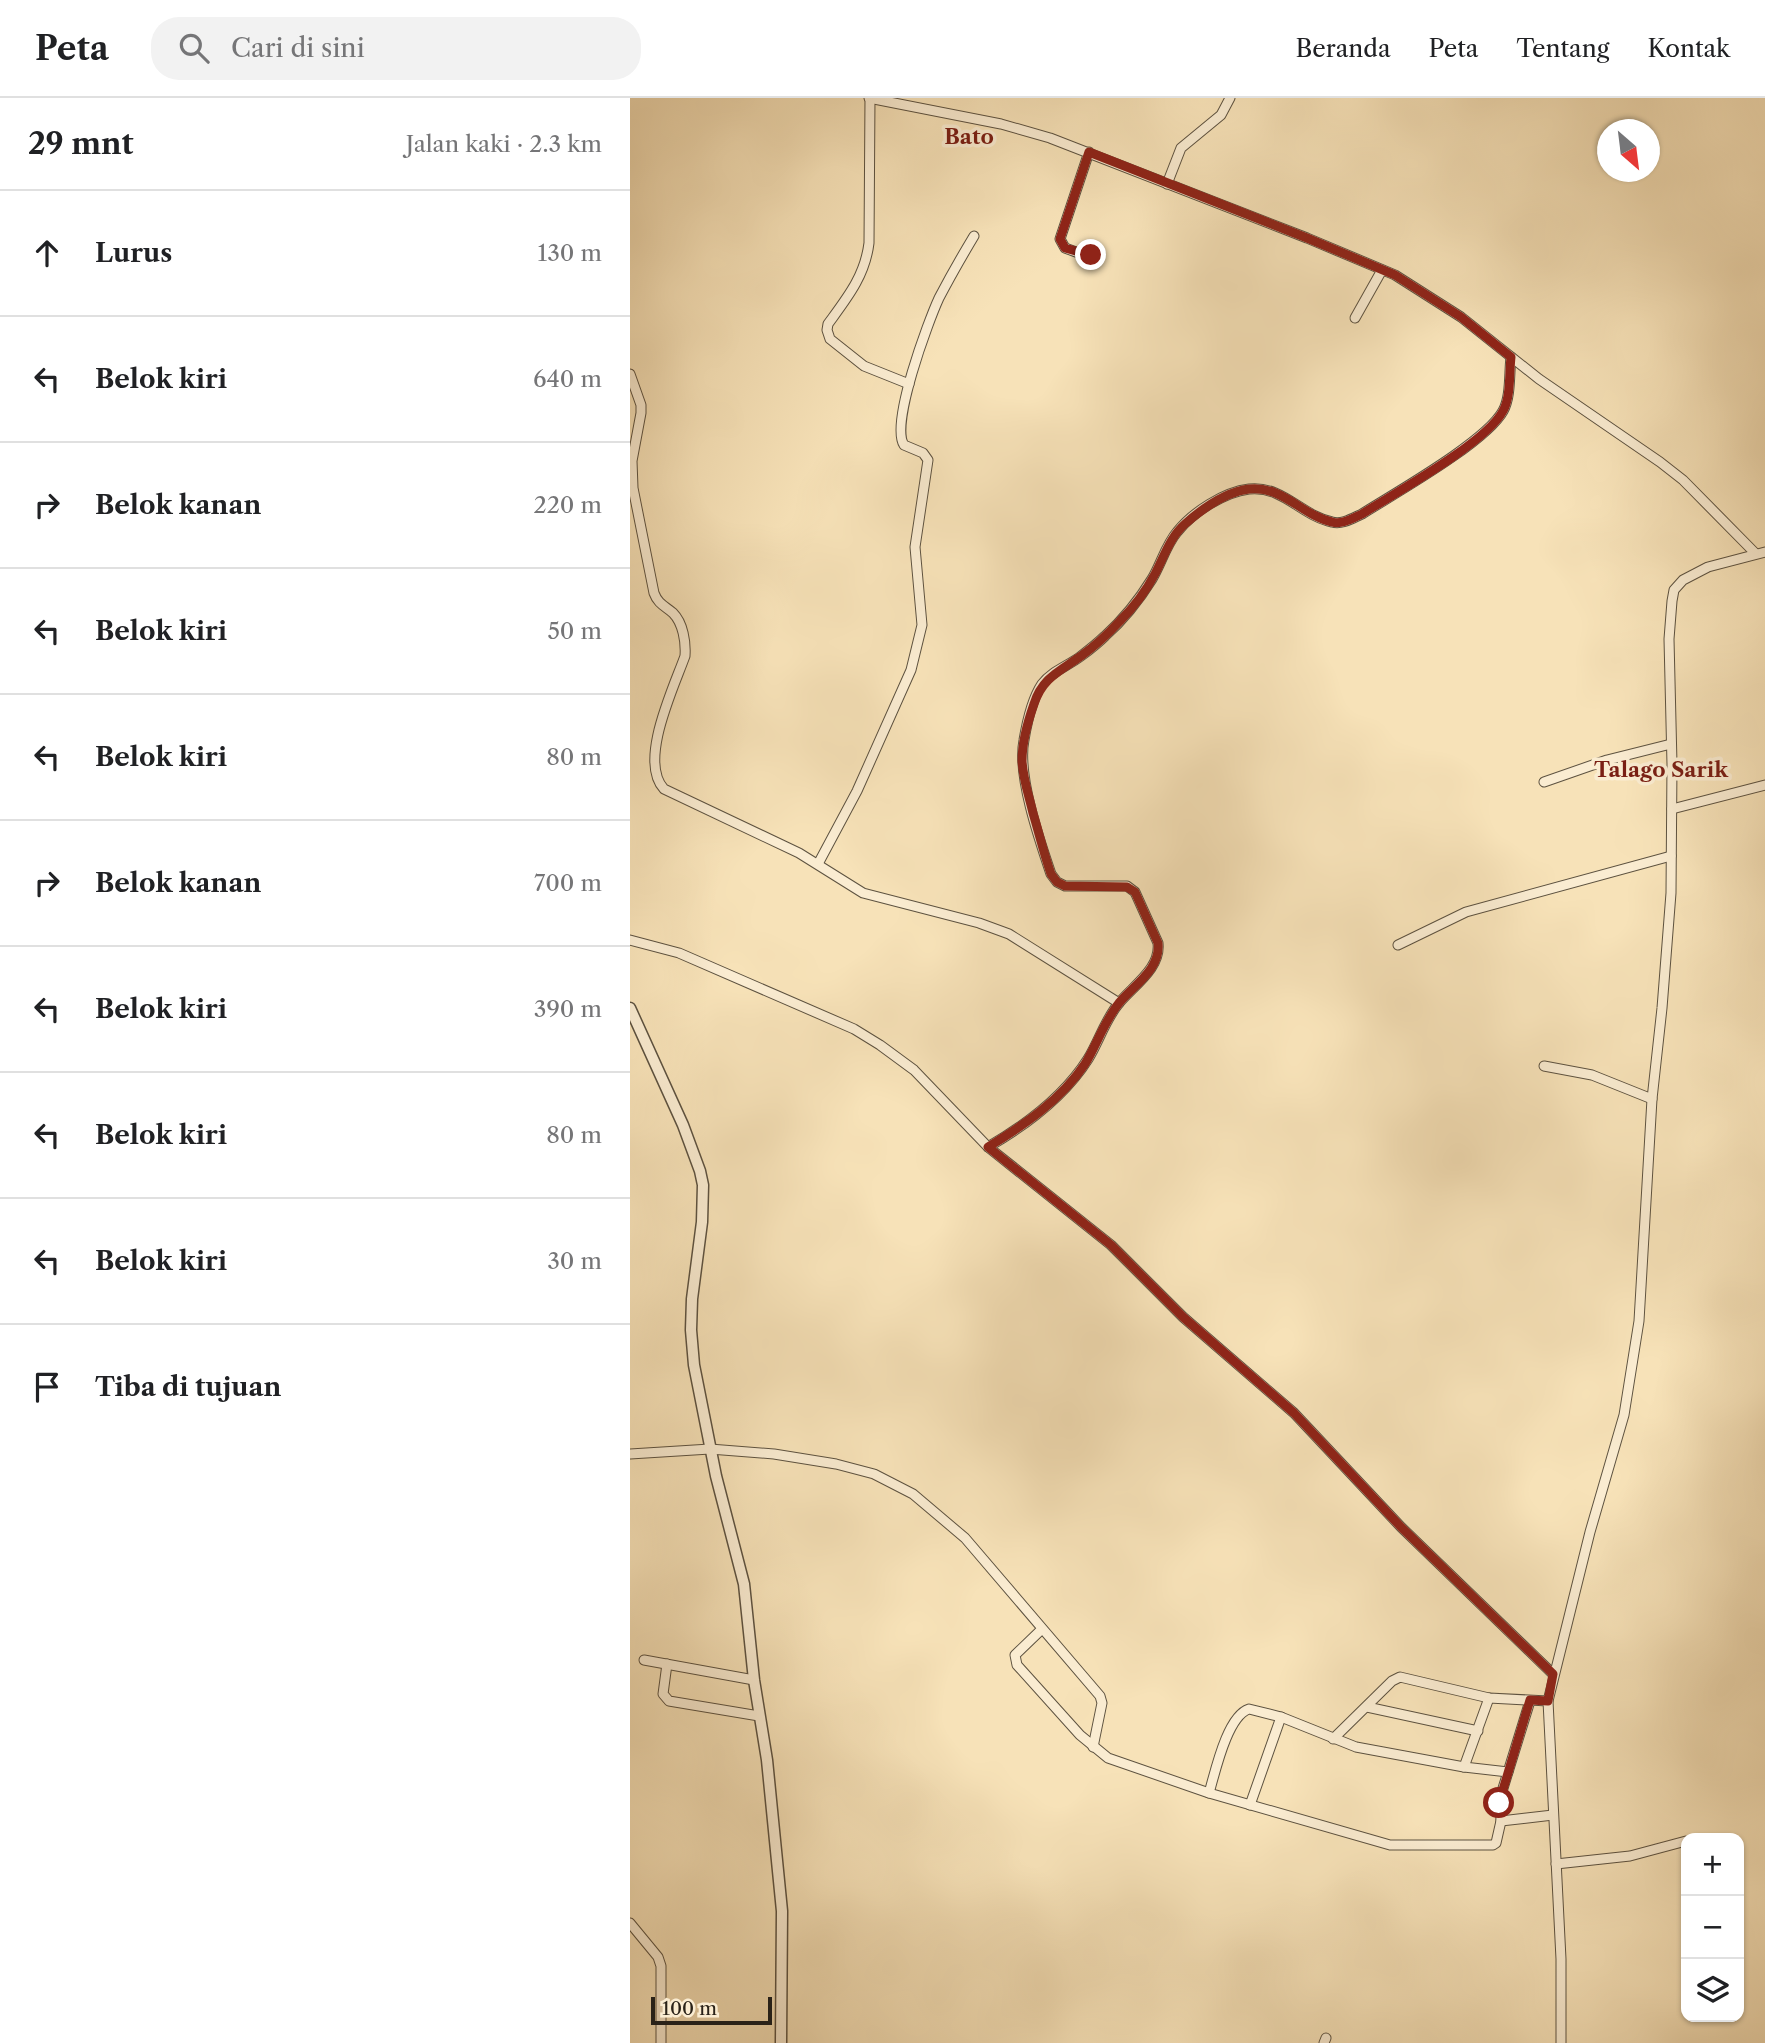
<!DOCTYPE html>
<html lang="id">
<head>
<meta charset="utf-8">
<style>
	:root { --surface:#fff; --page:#f2f2f2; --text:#202124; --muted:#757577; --line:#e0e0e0 }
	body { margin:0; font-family:"Libre Caslon Text",serif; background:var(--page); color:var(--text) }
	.controls { position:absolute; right:21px; bottom:21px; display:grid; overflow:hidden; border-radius:14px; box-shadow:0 2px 5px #0004 }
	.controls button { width:63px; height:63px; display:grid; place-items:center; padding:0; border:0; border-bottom:2px solid var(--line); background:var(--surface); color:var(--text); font:35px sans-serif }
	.compass { position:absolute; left:967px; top:21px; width:63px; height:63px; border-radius:50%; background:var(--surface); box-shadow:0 2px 5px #0004; rotate:152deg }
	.scale { position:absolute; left:21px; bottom:18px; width:121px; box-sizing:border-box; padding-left:7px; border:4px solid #2a2218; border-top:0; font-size:19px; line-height:24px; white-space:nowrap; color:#2a2218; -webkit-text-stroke:5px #faecd1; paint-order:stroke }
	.stop { position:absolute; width:21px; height:21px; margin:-16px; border:5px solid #8f2418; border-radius:50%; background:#fff }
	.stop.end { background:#8f2418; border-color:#fff; box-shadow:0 2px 7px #0008 }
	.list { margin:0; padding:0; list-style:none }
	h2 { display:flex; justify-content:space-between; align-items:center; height:91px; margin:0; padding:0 28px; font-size:30px }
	h2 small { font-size:23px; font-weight:400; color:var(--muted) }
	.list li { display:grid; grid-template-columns:46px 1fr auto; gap:21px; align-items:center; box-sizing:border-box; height:126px; padding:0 28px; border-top:2px solid var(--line) }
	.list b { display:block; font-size:26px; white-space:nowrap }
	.list em { font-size:23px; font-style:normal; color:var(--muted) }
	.icon { flex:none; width:38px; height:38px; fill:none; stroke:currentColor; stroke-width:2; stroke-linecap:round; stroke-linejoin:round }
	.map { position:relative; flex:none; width:1135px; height:1945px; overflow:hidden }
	header { display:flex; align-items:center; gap:42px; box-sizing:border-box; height:98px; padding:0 35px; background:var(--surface); border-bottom:2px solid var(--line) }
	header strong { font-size:33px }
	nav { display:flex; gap:38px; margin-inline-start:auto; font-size:24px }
	.search { width:490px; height:63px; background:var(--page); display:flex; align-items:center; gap:18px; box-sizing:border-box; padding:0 24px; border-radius:28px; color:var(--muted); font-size:26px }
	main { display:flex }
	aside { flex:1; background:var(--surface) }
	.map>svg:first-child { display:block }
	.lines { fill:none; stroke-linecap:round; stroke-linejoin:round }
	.minor-casing { stroke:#5d5240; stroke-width:11 }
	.tertiary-casing { stroke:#5d5240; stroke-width:13 }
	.minor { stroke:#faecd1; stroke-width:9 }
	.tertiary { stroke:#faecd1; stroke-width:10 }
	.route { stroke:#8f2418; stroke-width:9 }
	.labels { text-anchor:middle; stroke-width:7; stroke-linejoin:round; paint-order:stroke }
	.quarter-label { font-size:21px; font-weight:bold; fill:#7a1f14; stroke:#faecd1 }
</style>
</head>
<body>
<header>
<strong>Peta</strong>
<div class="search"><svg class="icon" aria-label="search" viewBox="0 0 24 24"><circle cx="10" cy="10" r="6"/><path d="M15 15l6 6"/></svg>Cari di sini</div>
<nav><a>Beranda</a><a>Peta</a><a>Tentang</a><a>Kontak</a></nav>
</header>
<main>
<aside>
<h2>29 mnt<small>Jalan kaki · 2.3 km</small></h2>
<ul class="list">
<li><svg class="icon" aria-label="ahead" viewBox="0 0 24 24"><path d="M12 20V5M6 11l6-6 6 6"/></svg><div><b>Lurus</b></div><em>130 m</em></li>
<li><svg class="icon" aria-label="left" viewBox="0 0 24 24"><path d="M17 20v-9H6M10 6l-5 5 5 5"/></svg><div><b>Belok kiri</b></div><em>640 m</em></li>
<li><svg class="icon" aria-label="right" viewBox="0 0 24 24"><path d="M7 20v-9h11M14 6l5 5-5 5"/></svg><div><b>Belok kanan</b></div><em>220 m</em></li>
<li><svg class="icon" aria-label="left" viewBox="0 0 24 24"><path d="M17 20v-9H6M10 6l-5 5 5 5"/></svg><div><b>Belok kiri</b></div><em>50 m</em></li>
<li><svg class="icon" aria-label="left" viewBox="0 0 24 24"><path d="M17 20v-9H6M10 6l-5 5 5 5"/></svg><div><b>Belok kiri</b></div><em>80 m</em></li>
<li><svg class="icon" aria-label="right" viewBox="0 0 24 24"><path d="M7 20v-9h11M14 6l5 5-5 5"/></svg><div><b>Belok kanan</b></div><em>700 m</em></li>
<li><svg class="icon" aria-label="left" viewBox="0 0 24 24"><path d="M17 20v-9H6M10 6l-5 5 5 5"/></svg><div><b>Belok kiri</b></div><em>390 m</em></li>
<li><svg class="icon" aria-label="left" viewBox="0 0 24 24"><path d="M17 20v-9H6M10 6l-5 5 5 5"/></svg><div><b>Belok kiri</b></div><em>80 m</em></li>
<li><svg class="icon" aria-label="left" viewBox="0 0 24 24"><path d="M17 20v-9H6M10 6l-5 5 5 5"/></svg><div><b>Belok kiri</b></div><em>30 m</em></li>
<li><svg class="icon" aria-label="arrive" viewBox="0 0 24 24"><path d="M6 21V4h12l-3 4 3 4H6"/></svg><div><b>Tiba di tujuan</b></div></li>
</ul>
</aside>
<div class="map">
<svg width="1135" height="1945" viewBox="0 0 1135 1945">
	<rect width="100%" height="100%" fill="#f7e2b8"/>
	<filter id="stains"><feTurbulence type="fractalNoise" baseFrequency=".00286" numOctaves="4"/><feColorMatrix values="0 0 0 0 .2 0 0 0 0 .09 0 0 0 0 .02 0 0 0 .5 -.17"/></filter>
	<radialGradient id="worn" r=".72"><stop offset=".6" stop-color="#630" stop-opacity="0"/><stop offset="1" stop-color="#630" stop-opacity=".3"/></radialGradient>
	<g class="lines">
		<defs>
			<g id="minor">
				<polyline points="239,0 371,26 420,40 677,140 765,177 831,219 909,281 1030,364 1053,382 1125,455"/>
				<path d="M240,0L239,145C235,178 217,200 198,226L197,232L200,241L234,268L279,286"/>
				<polyline points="459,54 430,141 435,150 454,157 470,156"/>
				<polyline points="537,86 551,50 591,17 600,0"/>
				<polyline points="725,220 752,172"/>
				<path d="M0,276L11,307V315L2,363L3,390L24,495C28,506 35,508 43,515C53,525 56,544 55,558C44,589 8,663 34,691L169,755L233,795L349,825L379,836L489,905"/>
				<polyline points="914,684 977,662 1041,646"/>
				<polyline points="1042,711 1135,687"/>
				<path d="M188,766L227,693L281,572L292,527L285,449L298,362L293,355L274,347C260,326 298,224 309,200C320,179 332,158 344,138"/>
				<polyline points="0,842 49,855 224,931 250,947 284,972 358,1049 481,1147 553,1219 664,1315 771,1429 923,1576"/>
				<polyline points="768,847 836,814 1041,758"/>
				<polyline points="914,968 962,977 1022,1001"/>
				<path d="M358,1049C396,1027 434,999 458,961C469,943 475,922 489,905C504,887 531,870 528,845L505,794L497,788H435L427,784L421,776C409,741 387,677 394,642C397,624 402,601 412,586C422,573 438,568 451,558C459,552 468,545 475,538C494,521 509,502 522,481C531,466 536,447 547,434C563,414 594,394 619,391C652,387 672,418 702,424C712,427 723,420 732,416C765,395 856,344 873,313C881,299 879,276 881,259"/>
				<polyline points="0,1356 80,1351 144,1356 206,1366 244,1376 283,1396 335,1440 470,1598 472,1605 463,1649"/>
				<polyline points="412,1531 385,1557 387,1567 450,1637 478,1660 579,1695 760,1747 863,1747 866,1745 871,1723 870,1700 900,1603"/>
				<polyline points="14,1562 124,1582"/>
				<polyline points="37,1566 33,1596 39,1603 129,1618"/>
				<polyline points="737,1609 848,1633"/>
				<polyline points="703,1641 762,1583 770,1579 859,1600 918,1603"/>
				<polyline points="834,1669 859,1600"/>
				<path d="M579,1695C585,1675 597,1618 619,1611L651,1619L726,1649L834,1669L878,1674"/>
				<polyline points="620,1707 651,1619"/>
				<polyline points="871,1723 923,1717"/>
				<polyline points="926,1766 1000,1758 1056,1743"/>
				<polyline points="0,1825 28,1859 31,1868 31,1945"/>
				<polyline points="694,1945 696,1940"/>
				<polyline points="931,1945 931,1861 918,1603 960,1434 994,1317 1009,1223 1022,1001 1032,910 1041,795 1042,666 1039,541 1042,503 1044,492 1053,482 1078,469 1135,454"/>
			</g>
			<polyline id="tertiary" points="0,910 53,1027 70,1073 73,1087 72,1124 62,1201 61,1232 64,1267 86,1378 114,1486 124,1582 137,1662 152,1813 151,1945"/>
		</defs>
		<use href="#minor" class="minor-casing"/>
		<use href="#tertiary" class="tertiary-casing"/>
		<use href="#minor" class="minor"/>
		<use href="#tertiary" class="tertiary"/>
	</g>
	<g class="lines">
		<path class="route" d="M461,157L435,150L430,141L459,54L677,140L765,177L831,219L881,259C879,276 881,299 873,313C856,345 765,395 732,416C723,420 712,427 702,424C673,418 652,387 619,391C595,394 572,411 555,426C540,439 534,459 525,476C516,493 504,509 490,523C478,536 465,548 451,558C430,573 412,580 404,606C398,623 392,644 392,663C393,681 399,698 403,715C409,735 414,756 421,776L427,784L435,788L497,789L505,794L528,845C531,871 504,887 489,905C474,924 467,946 455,966C431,1002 394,1027 358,1049L481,1147L553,1219L664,1315L771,1429L923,1576L918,1603L900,1602L869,1705"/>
	</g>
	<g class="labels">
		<g class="quarter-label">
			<text x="339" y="46">Bato</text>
			<text x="1031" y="679">Talago Sarik</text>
		</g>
	</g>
	<rect width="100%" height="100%" filter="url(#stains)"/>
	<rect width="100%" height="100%" fill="url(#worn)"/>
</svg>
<div class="controls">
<button>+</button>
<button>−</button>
<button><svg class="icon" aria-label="layers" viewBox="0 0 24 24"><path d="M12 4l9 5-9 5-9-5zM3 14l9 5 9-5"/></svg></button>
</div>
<svg class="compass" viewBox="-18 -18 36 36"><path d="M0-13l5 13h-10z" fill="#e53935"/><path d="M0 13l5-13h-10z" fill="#757577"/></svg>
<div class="scale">100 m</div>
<div class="stop" style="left:869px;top:1705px"></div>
<div class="stop end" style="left:461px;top:157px"></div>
</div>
</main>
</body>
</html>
